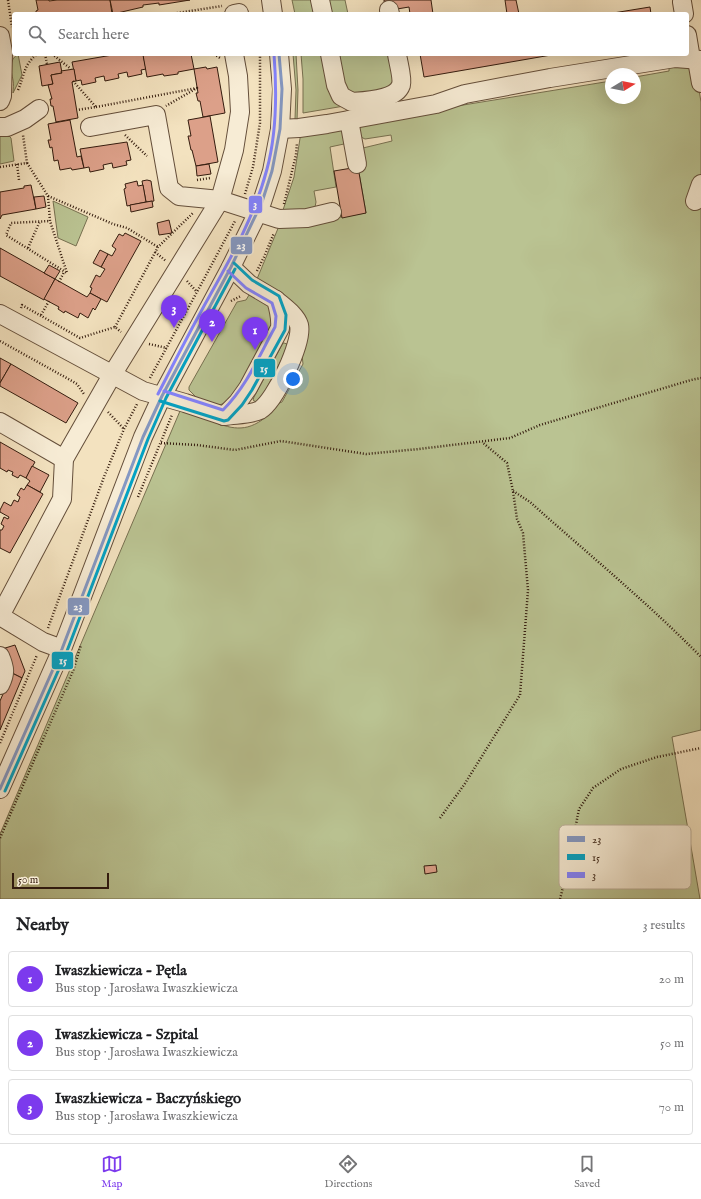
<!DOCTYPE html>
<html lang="en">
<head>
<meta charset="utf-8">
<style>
	:root { --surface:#fff; --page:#f6f6f6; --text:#202124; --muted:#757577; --line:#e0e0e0; --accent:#7c3aed }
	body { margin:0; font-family:"IM FELL English",serif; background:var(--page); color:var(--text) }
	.compass { position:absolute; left:605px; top:68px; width:36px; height:36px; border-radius:50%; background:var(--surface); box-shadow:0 4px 16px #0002; rotate:80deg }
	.scale { position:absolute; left:12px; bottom:10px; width:97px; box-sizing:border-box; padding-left:4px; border:2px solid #341c0e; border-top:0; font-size:11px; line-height:14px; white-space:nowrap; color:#341c0e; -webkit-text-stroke:3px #f7ecd5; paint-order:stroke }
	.you { position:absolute; left:293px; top:379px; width:14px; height:14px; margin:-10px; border:3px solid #fff; border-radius:50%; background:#1a73e8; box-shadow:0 0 0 6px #1a73e833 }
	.badge { display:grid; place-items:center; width:26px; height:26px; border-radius:50%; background:var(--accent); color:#fff; font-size:13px; font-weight:700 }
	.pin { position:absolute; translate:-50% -33px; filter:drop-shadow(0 1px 2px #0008) }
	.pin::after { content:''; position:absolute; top:21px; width:14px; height:12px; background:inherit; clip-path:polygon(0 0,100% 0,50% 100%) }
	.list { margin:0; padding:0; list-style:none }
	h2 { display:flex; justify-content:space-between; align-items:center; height:52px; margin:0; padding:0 16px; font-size:17px }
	h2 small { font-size:13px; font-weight:400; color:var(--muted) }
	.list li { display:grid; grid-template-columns:26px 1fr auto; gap:12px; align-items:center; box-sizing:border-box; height:56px; margin:0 8px 8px; padding:0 8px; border:1px solid var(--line); border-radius:4px }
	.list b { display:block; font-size:15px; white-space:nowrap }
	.list p { margin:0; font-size:13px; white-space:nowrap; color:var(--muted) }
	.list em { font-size:13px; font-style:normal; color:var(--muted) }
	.icon { flex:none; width:22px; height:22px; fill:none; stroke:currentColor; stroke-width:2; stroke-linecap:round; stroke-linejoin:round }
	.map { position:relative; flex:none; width:701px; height:899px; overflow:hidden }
	.search { position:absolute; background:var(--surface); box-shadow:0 4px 16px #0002; left:12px; right:12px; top:12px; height:44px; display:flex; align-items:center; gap:10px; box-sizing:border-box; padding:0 14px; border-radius:4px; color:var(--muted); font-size:15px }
	.sheet { height:244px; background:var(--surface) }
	nav { display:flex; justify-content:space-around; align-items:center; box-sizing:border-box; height:56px; border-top:1px solid var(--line); background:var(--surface); font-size:11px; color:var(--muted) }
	nav a { display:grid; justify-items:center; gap:2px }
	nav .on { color:var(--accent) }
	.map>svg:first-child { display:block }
	.green { fill:#bac392; stroke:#777050 }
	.building { fill:#dca089; stroke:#341c0e }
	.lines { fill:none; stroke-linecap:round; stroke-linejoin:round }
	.minor-casing { stroke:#644e3a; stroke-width:20 }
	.path { stroke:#341c0e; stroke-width:2.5; stroke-dasharray:1 2; stroke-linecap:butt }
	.minor { stroke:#f7ecd5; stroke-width:18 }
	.bus-1-casing { stroke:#f7ecd5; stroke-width:6 }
	.bus-2-casing { stroke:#f7ecd5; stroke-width:6 }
	.bus-3-casing { stroke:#f7ecd5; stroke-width:6 }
	.bus-1 { stroke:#8498c3; stroke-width:3 }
	.bus-2 { stroke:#03a2c4; stroke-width:3 }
	.bus-3 { stroke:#8383ff; stroke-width:3 }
	.key { fill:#f7ecd5; stroke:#bcae99; stroke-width:1 }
	.key-label { font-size:11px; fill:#341c0e }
	.line-badge { stroke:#f7ecd5; stroke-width:1.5 }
	.badge-label { font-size:11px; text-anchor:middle; font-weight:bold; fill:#fff }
</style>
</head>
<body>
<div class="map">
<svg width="701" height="899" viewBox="0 0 701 899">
	<rect width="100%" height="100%" fill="#f3e2bf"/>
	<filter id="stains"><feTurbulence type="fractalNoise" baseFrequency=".005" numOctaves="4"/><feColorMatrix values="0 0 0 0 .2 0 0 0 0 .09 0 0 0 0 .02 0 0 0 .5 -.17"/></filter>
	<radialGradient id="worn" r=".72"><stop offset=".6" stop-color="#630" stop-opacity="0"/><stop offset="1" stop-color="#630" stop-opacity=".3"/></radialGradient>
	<g class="green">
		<polygon points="292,0 317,0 319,14 295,14"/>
		<polygon points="324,0 345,0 348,14 326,14"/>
		<path d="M18,54L22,75L13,93C13,89 14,84 13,80C11,70 8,61 18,54Z"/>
		<polygon points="293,54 296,54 298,90 297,121 295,119 296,90"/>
		<polygon points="301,54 326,54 350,105 303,113 303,79"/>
		<polygon points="333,54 392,54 393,89 349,95"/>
		<path d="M684,64L696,72L701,102V730L672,737L700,899H0V834L180,411L186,412C193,415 200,417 206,419C227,427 242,434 262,420C271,413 269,406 282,402L303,364L302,355L307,337L297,307L293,302L257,279L279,226L366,213L358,167L363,148L392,141L391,135L365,139L361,137L356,130L365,121L611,81V98H635V77L669,71V65Z"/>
		<polygon points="344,126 344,144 330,147 336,187 314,191 316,202 315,207 281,216 294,177 301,132"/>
		<polygon points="0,132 8,135 11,138 14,161 0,164"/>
		<polygon points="53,201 88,217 76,246 58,238"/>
		<polygon points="249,295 254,295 265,301 270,308 274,324 240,392 226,403 215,406 198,399 189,390 189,387 237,302 246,300"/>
		<polygon points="283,343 284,343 287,344 288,347 260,401 256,402 253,400 254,397"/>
	</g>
	<g class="building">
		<polygon points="36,0 49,0 49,1 57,0 110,0 112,14 36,14 36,11 38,10"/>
		<polygon points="110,0 190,0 159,5 159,3 143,5 143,7 113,14"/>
		<polygon points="384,0 431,0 433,14 410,14 409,7 385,11"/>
		<polygon points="505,0 516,0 519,14 507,14"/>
		<polygon points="650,7 651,14 607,14"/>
		<polygon points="118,54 143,54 146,69 141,70 142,74 128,77 127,72 118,74 119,78 105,81 104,76 95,78 96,82 82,85 81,80 76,81 72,62"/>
		<polygon points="147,54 191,54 194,69 178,72 178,74 164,76 163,74 147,77 143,55"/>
		<polygon points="420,54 557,54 424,77"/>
		<polygon points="60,62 62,73 51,75 53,84 42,86 39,66"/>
		<polygon points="206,67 207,69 217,67 225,113 203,117 200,101 198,101 196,93 198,93 194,69"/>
		<polygon points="74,69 76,81 72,82 78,118 56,122 53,106 51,106 50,99 52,99 48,85 53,84 51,75 62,73 61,71"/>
		<polygon points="210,116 218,162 196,166 192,150 191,150 188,136 191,136 188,120"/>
		<polygon points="70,120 77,157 81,156 84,168 72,170 71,168 60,170 58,160 54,161 52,147 50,148 48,140 51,140 48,124"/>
		<polygon points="127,142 131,160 126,161 127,165 113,168 112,163 103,165 104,169 90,172 89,167 84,168 80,149"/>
		<polygon points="209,164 211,174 197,176 196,166"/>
		<polygon points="358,167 366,213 342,218 334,171"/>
		<polygon points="147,180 151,181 154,201 146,202 142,181"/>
		<polygon points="137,181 138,186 143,185 146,202 127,206 124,189 126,188 125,184"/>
		<polygon points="31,185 36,209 2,215 0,219 0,192 24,188 24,186"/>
		<polygon points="44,196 46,207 36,209 34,197"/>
		<polygon points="152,201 153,207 131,212 130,205"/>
		<polygon points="169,220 172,233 159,235 157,223"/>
		<polygon points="125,233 141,241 107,302 90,293 92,288 90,287 96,275 100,277 105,269 101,267 108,254 112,256 116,249 112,246 119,234 123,236"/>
		<polygon points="0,248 55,279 44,300 0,276"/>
		<polygon points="100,250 108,254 101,267 93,263"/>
		<polygon points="49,265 60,271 55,279 44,273"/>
		<polygon points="55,279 87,297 90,293 101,299 95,310 93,308 88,318 80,313 78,318 65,311 64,313 58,309 59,307 44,299"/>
		<polygon points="0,358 11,364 0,383"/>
		<polygon points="11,364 78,403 66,423 0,386 0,383"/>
		<polygon points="0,442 35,462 26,478 20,475 18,478 12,475 13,472 8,470 7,472 0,468"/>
		<polygon points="32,466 49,475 40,492 27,485 30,481 26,478"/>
		<polygon points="27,485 43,494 10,553 0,548 0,530 2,530 4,526 1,524 4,517 8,519 9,517 0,512 0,510 4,502 11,506 14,500 18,502 20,497 17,495 21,488 24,490"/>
		<polygon points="15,645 25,671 22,678 12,673 2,649"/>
		<polygon points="12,673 22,678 0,730 0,701"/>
		<polygon points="436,865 437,872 425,874 424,866"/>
	</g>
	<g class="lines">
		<defs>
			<g id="minor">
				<polyline points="271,0 273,14"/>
				<polyline points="320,0 323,14"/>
				<polyline points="682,2 684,14"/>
				<polyline points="389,10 390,14"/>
				<polyline points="234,14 239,13"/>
				<polyline points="687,35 691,59"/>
				<polyline points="0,36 3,52 2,96 0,101"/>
				<path d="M330,54L336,85L341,96L352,102C365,101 396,100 401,85C403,78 398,62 397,54"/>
				<polyline points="697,60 701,83"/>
				<polyline points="349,120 357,164"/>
				<polyline points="0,127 7,127 25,119 39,109"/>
				<polyline points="90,127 156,115 169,188 179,196 220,200 279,219 307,218 332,212"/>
				<polyline points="280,129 299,128 327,124 436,104 465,94 550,78 675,58 701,60"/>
				<polyline points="695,201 701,184"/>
				<path d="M0,314L143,391L185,403L224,416L238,402L248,388L280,328C281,318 279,310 276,300L249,284L231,267"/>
				<path d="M224,416C236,414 250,415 260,410C275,401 303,342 299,325C296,315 284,307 276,300"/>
				<polyline points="0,422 64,459"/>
				<polyline points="0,616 62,499 64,459 112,375 220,200 234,150 240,112 238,76 234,54"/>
				<polyline points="0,616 43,642 62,649"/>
				<path d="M0,656C5,668 6,673 0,685"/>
				<polyline points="0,789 62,649 143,437 162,396 231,267 258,212 262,202 272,171 280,129 282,89 279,54"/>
			</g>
		</defs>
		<use href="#minor" class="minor-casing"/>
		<g class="path">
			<polyline points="8,0 12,27"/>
			<polyline points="171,14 222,6"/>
			<polyline points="45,54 47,64"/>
			<polyline points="52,54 71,69"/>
			<polyline points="214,54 220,58"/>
			<polyline points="73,81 96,107 77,110"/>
			<path d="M18,90C25,74 23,66 37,54"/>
			<polyline points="96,107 197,88 166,106"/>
			<polyline points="125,135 147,156"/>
			<polyline points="27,163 48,196 50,221 11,223 6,235 67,273 50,221"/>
			<polyline points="17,164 19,180"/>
			<polyline points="0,167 27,163 23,135"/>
			<polyline points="197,180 210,178"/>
			<polyline points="245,194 253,167 260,123 260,54"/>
			<polyline points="48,196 113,224 127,228 158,247"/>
			<polyline points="284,204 296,155 297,143"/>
			<polyline points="28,248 40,221"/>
			<polyline points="155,252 166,261"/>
			<polyline points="257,271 264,257 274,233"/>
			<polyline points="187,281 197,292"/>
			<polyline points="59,282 64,272"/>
			<polyline points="231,301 241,296"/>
			<polyline points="21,308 22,305 80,338 115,327 121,332"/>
			<polyline points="41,315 49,301"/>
			<polyline points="115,327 158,247 193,213"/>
			<polyline points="0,341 72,381 77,384 84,394"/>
			<polyline points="149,344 167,348"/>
			<polyline points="150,378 204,279 235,221"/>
			<polyline points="108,412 124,429"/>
			<polyline points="161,443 197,445 235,450 281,441 366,454 419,449 510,438 540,425 691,380 701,378"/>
			<path d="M513,491L530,502C587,553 647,602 701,657"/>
			<polyline points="138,497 172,415"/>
			<polyline points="48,628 104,477 124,429 137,404"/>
			<polyline points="0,743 37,655"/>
			<polyline points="440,818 464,785 520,695 528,590 523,533 517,519 513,491 507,463 482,442"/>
			<polyline points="0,838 73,671 81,645"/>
			<polyline points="560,899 566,876 579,809 593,788 621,769 657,757 701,748"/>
		</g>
		<use href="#minor" class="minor"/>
		<defs>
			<polyline id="bus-1" points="0,789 62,649 143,437 162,396 231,267 262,202 272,171 280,129 282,89 279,54"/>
			<g id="bus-2">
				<polyline points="160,401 224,421 228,420 242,405 252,390 285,330 286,315 279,296 252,280 234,263"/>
				<polyline points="5,791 67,651 148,439 166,398 235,269"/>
			</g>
			<g id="bus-3">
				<path d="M164,391L223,410C247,386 259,356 275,327L276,316L272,303L246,288L228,271"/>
				<path d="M158,394C175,361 191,329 209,297C232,256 255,215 267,169C277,132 277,93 274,54"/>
			</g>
		</defs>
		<use href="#bus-1" class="bus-1-casing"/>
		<use href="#bus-2" class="bus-2-casing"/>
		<use href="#bus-3" class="bus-3-casing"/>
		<use href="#bus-1" class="bus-1"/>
		<use href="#bus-2" class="bus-2"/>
		<use href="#bus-3" class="bus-3"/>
	</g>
	<rect x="559" y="825" width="132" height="64" rx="6" class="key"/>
	<rect x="567" y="836" width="18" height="6" fill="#8498c3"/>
	<rect x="567" y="854" width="18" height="6" fill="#03a2c4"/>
	<rect x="567" y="872" width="18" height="6" fill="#8383ff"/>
	<g class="key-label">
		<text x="592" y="843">23</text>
		<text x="592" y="861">15</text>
		<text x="592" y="879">3</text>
	</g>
	<g class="line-badge">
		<rect x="248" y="195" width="15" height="19" rx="4" fill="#8383ff"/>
		<rect x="230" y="236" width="23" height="19" rx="4" fill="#8498c3"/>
		<rect x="253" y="358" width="23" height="20" rx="4" fill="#03a2c4"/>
		<rect x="67" y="597" width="23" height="19" rx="4" fill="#8498c3"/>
		<rect x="51" y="651" width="23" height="19" rx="4" fill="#03a2c4"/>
	</g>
	<g class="badge-label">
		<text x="255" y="208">3</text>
		<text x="241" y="249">23</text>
		<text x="264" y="372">15</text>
		<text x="78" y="610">23</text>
		<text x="63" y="664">15</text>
	</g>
	<rect width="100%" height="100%" filter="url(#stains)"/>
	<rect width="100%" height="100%" fill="url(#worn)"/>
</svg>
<svg class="compass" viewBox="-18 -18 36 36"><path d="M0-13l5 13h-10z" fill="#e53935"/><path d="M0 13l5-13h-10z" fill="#757577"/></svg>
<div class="scale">50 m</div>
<div class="you"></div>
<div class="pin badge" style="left:255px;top:350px">1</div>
<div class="pin badge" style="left:212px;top:342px">2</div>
<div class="pin badge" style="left:174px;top:328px">3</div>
<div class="search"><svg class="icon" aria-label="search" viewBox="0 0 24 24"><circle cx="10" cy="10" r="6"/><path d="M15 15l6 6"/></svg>Search here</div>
</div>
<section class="sheet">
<h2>Nearby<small>3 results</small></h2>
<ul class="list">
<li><span class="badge">1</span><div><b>Iwaszkiewicza - Pętla</b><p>Bus stop · Jarosława Iwaszkiewicza</p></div><em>20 m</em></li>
<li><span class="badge">2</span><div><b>Iwaszkiewicza - Szpital</b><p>Bus stop · Jarosława Iwaszkiewicza</p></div><em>50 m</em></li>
<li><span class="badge">3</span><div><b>Iwaszkiewicza - Baczyńskiego</b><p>Bus stop · Jarosława Iwaszkiewicza</p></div><em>70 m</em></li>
</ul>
</section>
<nav>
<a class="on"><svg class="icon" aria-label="map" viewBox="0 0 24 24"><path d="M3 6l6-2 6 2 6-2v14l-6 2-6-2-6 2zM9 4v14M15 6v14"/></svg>Map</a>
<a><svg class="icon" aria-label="directions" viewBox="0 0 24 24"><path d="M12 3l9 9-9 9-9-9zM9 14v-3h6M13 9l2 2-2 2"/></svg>Directions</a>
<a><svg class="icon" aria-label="saved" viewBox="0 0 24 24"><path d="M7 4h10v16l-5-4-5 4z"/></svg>Saved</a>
</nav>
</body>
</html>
